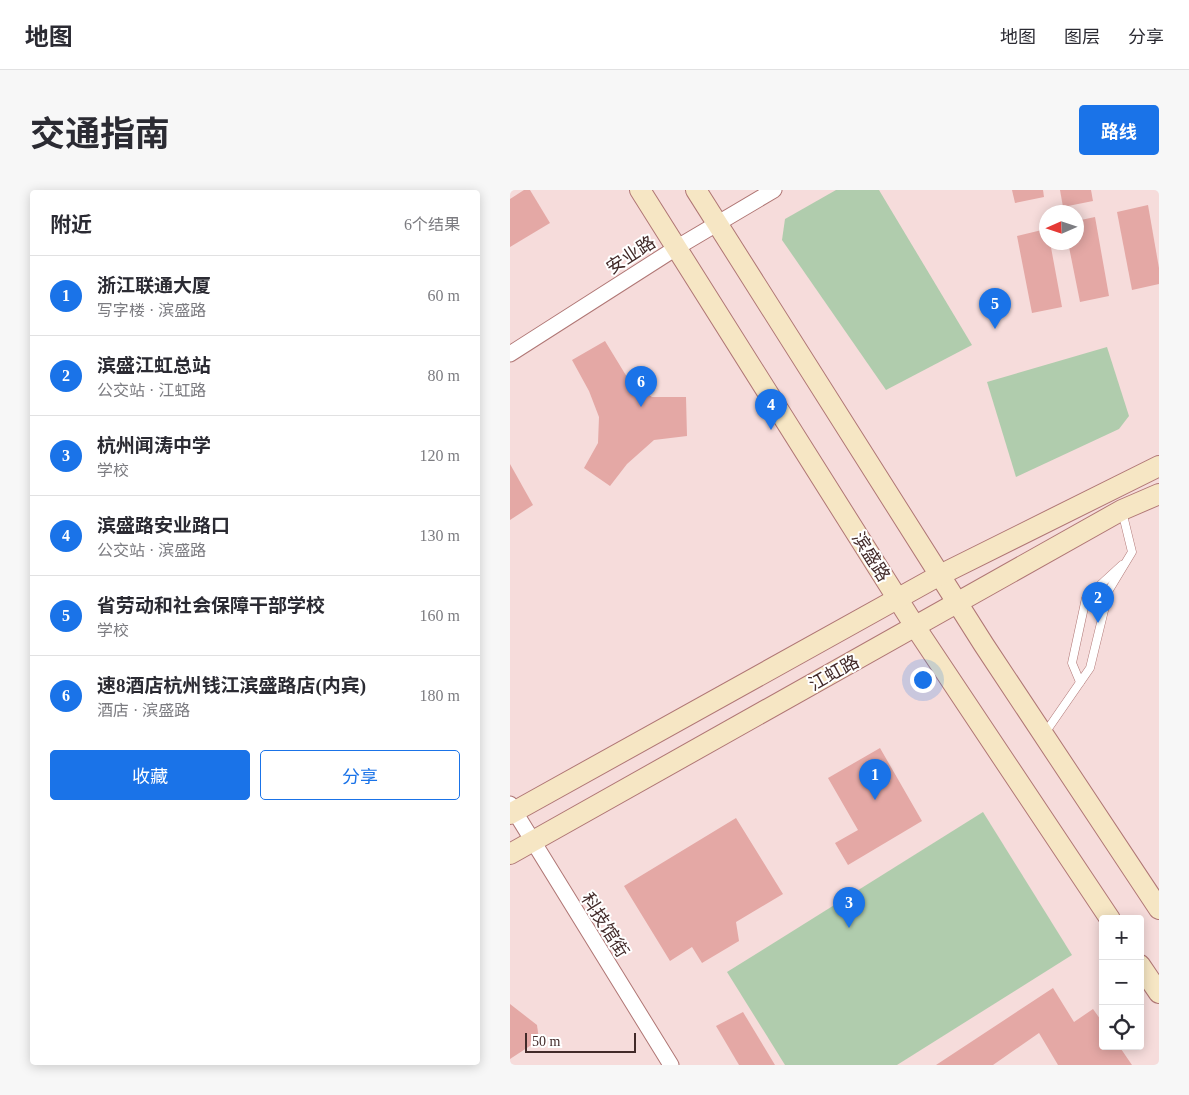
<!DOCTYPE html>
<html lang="zh">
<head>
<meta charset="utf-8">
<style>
	:root { --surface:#fff; --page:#f7f7f7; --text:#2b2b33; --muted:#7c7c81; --line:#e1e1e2; --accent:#1a73e8 }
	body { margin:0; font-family:"Times New Roman","Noto Sans SC",serif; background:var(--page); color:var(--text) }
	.controls { position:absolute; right:15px; bottom:15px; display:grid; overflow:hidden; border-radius:5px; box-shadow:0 2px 12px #0003 }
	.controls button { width:45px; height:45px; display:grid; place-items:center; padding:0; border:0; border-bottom:1px solid var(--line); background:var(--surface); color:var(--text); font:25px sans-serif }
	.compass { position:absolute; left:529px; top:15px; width:45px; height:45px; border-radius:50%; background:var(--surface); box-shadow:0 2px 12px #0003; rotate:267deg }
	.scale { position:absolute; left:15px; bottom:12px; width:111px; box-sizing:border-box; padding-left:5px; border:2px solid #422a29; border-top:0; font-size:14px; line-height:18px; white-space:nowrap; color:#422a29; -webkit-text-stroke:4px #fff; paint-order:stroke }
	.you { position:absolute; left:412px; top:489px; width:18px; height:18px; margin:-12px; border:4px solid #fff; border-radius:50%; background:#1a73e8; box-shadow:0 0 0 8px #1a73e833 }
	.badge { display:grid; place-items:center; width:32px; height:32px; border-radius:50%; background:var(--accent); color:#fff; font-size:16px; font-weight:700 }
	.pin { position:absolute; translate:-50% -41px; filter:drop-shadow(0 1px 2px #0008) }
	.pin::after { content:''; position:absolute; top:26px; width:18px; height:15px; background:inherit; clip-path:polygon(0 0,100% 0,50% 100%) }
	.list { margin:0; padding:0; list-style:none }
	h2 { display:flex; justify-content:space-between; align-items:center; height:65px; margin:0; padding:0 20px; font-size:21px }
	h2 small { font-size:16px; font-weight:400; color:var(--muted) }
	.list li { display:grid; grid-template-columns:32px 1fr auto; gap:15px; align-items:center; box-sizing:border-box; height:80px; padding:0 20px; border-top:1px solid var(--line) }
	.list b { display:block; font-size:19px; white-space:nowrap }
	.list p { margin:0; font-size:16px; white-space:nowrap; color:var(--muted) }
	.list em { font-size:16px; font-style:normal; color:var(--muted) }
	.actions { display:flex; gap:10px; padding:15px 20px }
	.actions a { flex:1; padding:11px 0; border:1px solid var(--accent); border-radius:5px; text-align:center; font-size:18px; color:var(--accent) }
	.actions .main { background:var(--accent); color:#fff }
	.icon { flex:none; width:28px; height:28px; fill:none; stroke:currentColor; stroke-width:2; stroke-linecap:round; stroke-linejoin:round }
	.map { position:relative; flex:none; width:649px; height:875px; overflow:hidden; border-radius:5px }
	header { display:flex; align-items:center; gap:30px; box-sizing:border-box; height:70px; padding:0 25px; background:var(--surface); border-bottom:1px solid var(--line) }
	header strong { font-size:24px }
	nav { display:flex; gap:28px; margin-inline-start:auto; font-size:18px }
	.intro { display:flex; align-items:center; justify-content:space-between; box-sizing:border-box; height:120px; padding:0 30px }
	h1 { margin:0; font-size:35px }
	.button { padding:12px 22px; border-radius:5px; background:var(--accent); color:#fff; font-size:18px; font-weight:700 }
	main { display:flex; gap:30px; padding:0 30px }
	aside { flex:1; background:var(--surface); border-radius:5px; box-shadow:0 2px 12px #0003 }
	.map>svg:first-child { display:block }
	.green { fill:#b0ccad }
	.building { fill:#e4a8a5 }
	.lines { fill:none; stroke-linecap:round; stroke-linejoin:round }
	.lane-casing { stroke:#b07775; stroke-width:9 }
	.street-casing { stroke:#b07775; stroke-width:17 }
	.secondary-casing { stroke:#b07775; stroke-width:22 }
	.lane { stroke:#fff; stroke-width:8 }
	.street { stroke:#fff; stroke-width:15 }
	.secondary { stroke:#f6e6c4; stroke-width:20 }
	.labels { text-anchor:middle; stroke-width:4; stroke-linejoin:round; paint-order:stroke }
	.street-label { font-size:18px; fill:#422a29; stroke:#fff }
</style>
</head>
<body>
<header>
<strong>地图</strong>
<nav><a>地图</a><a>图层</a><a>分享</a></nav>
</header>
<div class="intro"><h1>交通指南</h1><a class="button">路线</a></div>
<main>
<aside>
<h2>附近<small>6个结果</small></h2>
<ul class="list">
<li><span class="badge">1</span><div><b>浙江联通大厦</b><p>写字楼 · 滨盛路</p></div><em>60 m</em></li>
<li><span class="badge">2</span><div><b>滨盛江虹总站</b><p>公交站 · 江虹路</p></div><em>80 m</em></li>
<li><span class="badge">3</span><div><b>杭州闻涛中学</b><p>学校</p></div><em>120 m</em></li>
<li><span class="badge">4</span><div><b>滨盛路安业路口</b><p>公交站 · 滨盛路</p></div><em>130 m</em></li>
<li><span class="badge">5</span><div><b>省劳动和社会保障干部学校</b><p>学校</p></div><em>160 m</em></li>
<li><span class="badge">6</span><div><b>速8酒店杭州钱江滨盛路店(内宾)</b><p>酒店 · 滨盛路</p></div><em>180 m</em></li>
</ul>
<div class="actions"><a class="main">收藏</a><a>分享</a></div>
</aside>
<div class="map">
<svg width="649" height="875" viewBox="0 0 649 875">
	<rect width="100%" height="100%" fill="#f6dcdb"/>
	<g class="green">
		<polygon points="326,0 369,0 462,155 376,200 272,50 275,29"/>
		<polygon points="597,157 619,226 609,239 506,287 477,192"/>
		<polygon points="473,622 562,765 387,875 275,875 217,782"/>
	</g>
	<g class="building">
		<polygon points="14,0 20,0 40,33 0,57 0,9"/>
		<polygon points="502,0 533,0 534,7 505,13"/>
		<polygon points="550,0 581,0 583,11 553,17"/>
		<polygon points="638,15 649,78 649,94 622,100 607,22"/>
		<polygon points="585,27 599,106 570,112 558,52 566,52 566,31"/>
		<polygon points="536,39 536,52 540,52 552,117 522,123 507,46"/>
		<polygon points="95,151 120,192 142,207 176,207 177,246 144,250 117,274 100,296 74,278 88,253 89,227 79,201 62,170"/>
		<polygon points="0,274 23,315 0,330"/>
		<polygon points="370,558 412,631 338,675 325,653 348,640 318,588"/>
		<polygon points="226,628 273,704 226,732 229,751 192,773 182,757 160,771 114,696"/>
		<polygon points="543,798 564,832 583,819 593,833 593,856 609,856 622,875 548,875 529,843 483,875 426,875"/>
		<polygon points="0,814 27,835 29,850 0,869"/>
		<polygon points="233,822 265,875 229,875 206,836"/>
	</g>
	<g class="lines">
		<defs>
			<g id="lane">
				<polyline points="570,492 562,473 576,408 612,375"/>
				<polyline points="535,543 580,478 599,400 622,362 612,321"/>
			</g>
			<g id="street">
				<polyline points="0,164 166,58 264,0"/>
				<polyline points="0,614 161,875"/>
			</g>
			<g id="secondary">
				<polyline points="130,0 406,438 600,729"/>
				<polyline points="186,0 474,455 649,719"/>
				<polyline points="0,624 430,385 649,276"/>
				<polyline points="0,664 612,320 649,304"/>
				<polyline points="630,775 649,803"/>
			</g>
		</defs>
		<use href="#lane" class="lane-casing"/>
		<use href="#street" class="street-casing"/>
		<use href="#secondary" class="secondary-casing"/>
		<use href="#lane" class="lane"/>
		<use href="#street" class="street"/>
		<use href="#secondary" class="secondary"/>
	</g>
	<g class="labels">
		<g class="street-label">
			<text transform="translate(121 65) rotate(-33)" y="6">安业路</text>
			<text transform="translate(361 367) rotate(58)" y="6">滨盛路</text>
			<text transform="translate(324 483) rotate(-29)" y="6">江虹路</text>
			<text transform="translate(95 735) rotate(58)" y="6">科技馆街</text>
		</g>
	</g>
</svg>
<div class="controls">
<button>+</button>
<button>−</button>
<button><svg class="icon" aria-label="locate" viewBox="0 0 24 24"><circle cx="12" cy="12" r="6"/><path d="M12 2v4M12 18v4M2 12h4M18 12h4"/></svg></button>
</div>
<svg class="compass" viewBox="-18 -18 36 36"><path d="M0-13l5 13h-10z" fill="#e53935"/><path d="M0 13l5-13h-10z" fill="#7c7c81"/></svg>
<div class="scale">50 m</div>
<div class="you"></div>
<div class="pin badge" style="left:365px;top:610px">1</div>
<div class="pin badge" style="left:588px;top:433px">2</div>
<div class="pin badge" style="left:339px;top:738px">3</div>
<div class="pin badge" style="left:261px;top:240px">4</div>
<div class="pin badge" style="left:485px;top:139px">5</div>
<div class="pin badge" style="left:131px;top:217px">6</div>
</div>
</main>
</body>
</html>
